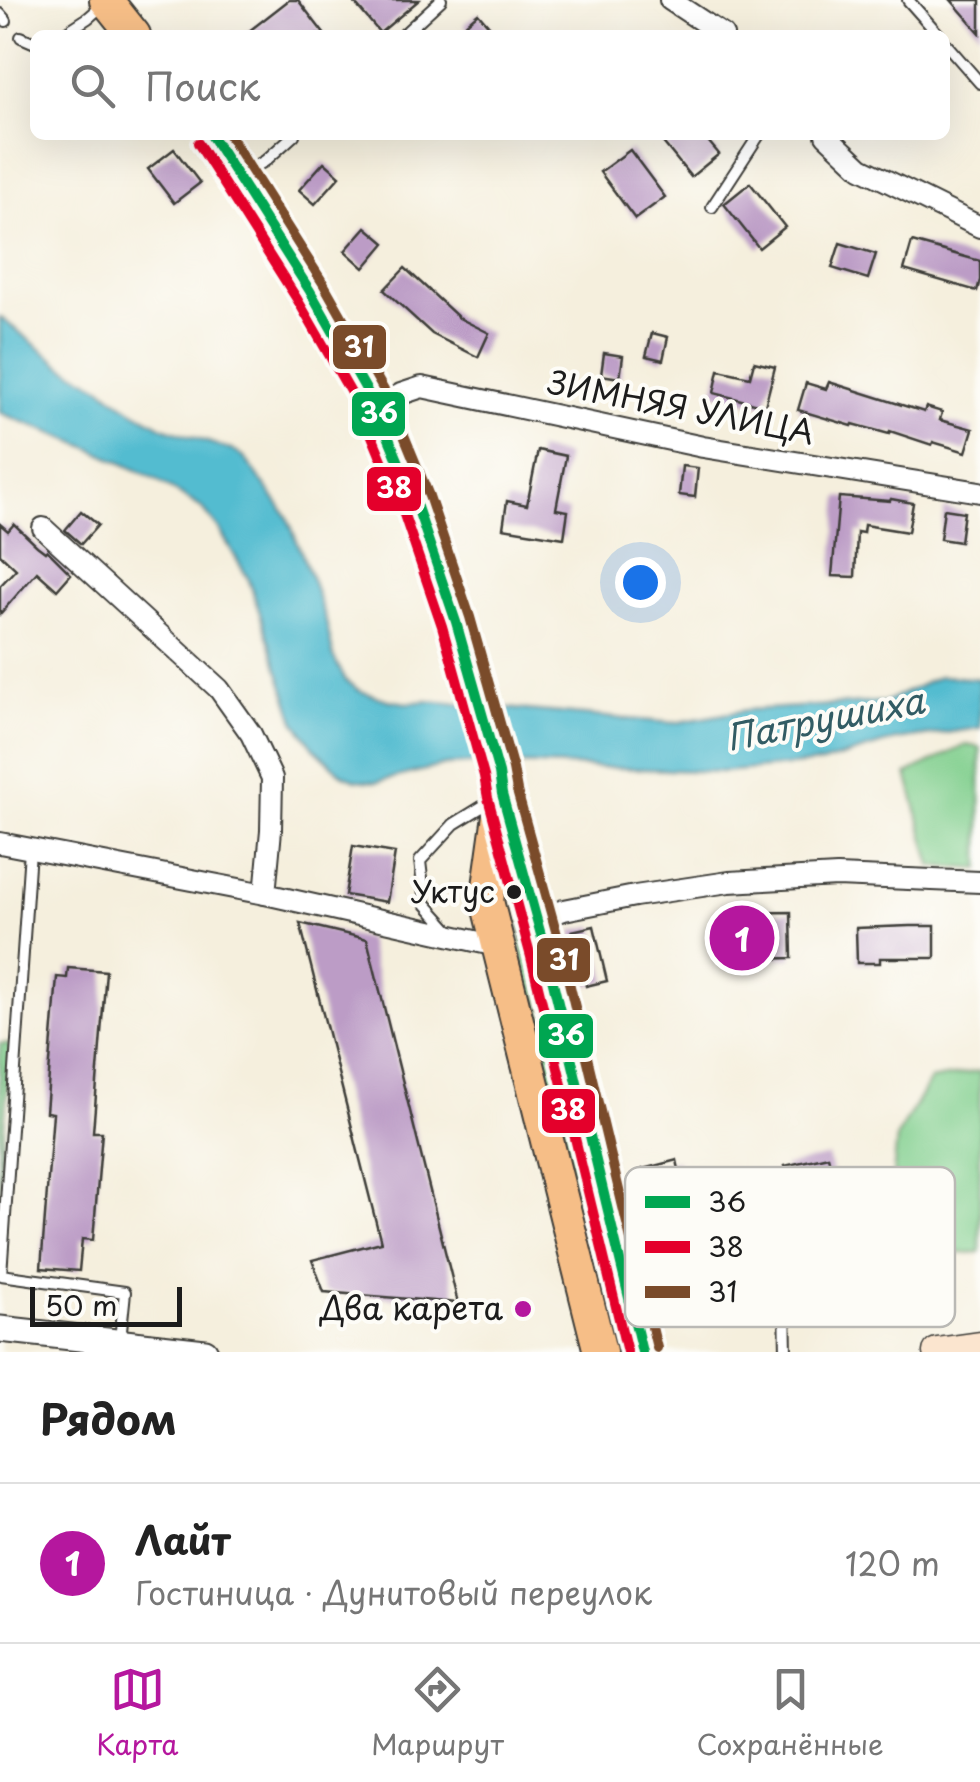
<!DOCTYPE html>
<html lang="ru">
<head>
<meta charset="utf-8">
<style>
	:root { --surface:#fff; --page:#f2f2f2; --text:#222; --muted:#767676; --line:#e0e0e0; --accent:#b5179e }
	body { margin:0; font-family:"Playpen Sans",sans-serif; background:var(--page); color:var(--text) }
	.scale { position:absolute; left:30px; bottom:25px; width:152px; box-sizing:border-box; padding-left:10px; border:5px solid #1c1c1c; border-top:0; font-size:28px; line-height:35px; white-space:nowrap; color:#1c1c1c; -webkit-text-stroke:8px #fdfcf7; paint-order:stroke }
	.you { position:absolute; left:640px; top:582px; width:35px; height:35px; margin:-25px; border:8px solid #fff; border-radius:50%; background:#1a73e8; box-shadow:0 0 0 15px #1a73e833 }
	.badge { display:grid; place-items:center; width:65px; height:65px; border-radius:50%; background:var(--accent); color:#fff; font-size:32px; font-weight:700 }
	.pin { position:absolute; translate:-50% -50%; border:5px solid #fff; box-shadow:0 2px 10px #0006 }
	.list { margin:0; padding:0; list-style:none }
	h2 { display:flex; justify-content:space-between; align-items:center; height:130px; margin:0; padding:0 40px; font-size:42px }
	h2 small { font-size:32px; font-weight:400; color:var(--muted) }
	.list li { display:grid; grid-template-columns:65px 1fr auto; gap:30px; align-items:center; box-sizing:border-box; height:160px; padding:0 40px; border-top:2px solid var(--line) }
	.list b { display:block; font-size:38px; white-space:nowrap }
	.list p { margin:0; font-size:32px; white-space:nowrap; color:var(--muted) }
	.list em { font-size:32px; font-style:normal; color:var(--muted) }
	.icon { flex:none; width:55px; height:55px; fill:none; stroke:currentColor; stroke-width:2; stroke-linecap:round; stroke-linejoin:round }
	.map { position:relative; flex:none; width:980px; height:1352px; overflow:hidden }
	.search { position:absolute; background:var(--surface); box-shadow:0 10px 40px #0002; left:30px; right:30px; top:30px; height:110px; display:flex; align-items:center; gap:25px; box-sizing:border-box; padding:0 35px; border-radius:15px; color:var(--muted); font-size:38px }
	.sheet { height:290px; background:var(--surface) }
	nav { display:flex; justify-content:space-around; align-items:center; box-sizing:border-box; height:140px; border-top:2px solid var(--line); background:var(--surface); font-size:28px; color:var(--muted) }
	nav a { display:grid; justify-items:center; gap:5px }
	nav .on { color:var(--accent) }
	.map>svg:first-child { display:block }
	.green { fill:#81cf8e; stroke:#4e7655; stroke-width:2.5 }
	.water { fill:#53bcd0; stroke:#386c76; stroke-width:2.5 }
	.building { fill:#bc9cc6 }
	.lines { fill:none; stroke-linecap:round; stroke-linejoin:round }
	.service-casing { stroke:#3d3c39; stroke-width:14 }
	.minor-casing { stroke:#3d3c39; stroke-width:24 }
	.tertiary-casing { stroke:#3d3c39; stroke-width:29 }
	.secondary-casing { stroke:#3d3c39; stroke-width:31 }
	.primary-casing { stroke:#3d3c39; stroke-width:36 }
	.service { stroke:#fff; stroke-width:10 }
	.minor { stroke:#fff; stroke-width:20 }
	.tertiary { stroke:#fff; stroke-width:25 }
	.secondary { stroke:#fbe5cf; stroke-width:28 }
	.primary { stroke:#f6be87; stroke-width:32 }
	.bus-1-casing { stroke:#fdfcf7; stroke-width:18 }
	.bus-2-casing { stroke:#fdfcf7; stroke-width:18 }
	.bus-3-casing { stroke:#fdfcf7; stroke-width:18 }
	.bus-1 { stroke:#00a651; stroke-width:10 }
	.bus-2 { stroke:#e4002b; stroke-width:10 }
	.bus-3 { stroke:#7a4b2a; stroke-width:10 }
	.bus-dot { fill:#1c1c1c; stroke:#fdfcf7; stroke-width:4 }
	.poi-dot { fill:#b5179e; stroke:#fdfcf7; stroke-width:4 }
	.labels { text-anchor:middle; stroke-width:8; stroke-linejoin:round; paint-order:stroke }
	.bus-label { font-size:30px; fill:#1c1c1c; stroke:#fdfcf7; text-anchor:end }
	.street-label { font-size:32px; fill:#1c1c1c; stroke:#fdfcf7 }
	.poi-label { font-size:32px; fill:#1c1c1c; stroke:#fdfcf7; text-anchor:end }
	.water-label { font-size:35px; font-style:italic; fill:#325c64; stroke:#fdfcf7 }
	.key { fill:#fdfcf7; stroke:#bab9b5; stroke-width:2.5 }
	.key-label { font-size:28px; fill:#1c1c1c }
	.line-badge { stroke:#fdfcf7; stroke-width:4 }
	.badge-label { font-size:28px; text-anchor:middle; font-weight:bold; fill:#fff }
</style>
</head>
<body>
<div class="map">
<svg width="980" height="1352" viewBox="0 0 980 1352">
	<rect width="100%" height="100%" fill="#fdfcf7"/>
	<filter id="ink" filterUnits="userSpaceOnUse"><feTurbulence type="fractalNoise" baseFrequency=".01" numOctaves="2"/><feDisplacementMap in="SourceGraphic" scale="20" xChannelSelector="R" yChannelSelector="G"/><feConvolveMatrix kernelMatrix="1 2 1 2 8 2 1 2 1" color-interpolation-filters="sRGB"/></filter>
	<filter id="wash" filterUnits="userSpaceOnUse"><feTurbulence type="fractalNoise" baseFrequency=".0048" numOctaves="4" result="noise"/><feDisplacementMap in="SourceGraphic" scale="40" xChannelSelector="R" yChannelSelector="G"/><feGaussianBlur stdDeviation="2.25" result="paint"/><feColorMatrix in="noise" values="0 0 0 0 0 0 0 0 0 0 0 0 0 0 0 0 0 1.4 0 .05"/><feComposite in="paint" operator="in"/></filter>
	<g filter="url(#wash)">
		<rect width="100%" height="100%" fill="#f5efdd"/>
		<g class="green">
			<polygon points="966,745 980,747 980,869 932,866 907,774"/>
			<polygon points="520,922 614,1310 607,1312 525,990"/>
			<polygon points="0,1043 10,1044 0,1190"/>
			<polygon points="980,1071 980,1252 898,1257 888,1224 897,1137 930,1080"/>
		</g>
		<polygon class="water" points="0,317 62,366 101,387 127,407 163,427 231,450 244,457 287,516 313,582 326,621 334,658 346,681 360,691 388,700 407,703 426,701 674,723 747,710 885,702 940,676 980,679 980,728 896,740 822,763 722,772 487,763 445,765 377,782 356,780 342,774 314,748 295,721 249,580 219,529 202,508 154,478 85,446 0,413"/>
		<g id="blocks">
			<g class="building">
				<polygon points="289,0 298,0 325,35 244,35"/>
				<polygon points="352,0 419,0 380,33"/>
				<polygon points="951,0 980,0 980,33"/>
				<polygon points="478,13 497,35 473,35 464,25"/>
				<polygon points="657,135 703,135 719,154 691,177"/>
				<polygon points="174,149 200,183 174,203 148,169"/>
				<polygon points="630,150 665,197 635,219 600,172"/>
				<polygon points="324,162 340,176 315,204 299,190"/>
				<polygon points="750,183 785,227 759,248 724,204"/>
				<polygon points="366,227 385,243 364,268 345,251"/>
				<polygon points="912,242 980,261 980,280 977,291 904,270"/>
				<polygon points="840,243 876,254 868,279 832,268"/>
				<polygon points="405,268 459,318 489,333 478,357 432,334 384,290"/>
				<polygon points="652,333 668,337 663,360 646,356"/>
				<polygon points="604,353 623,356 620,378 601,375"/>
				<polygon points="754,362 775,367 765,406 714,393 719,370 750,377"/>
				<polygon points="829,382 924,412 926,407 942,412 940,420 973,429 966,452 933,442 932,445 890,431 889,434 853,424 852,426 798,410 806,383 826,389"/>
				<polygon points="538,450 566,456 556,509 568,511 564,538 503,528 507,501 527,505"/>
				<polygon points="682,466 698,468 695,497 679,495"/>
				<polygon points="839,497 890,501 891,499 913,503 908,532 864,525 863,533 857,532 855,577 832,576"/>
				<polygon points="944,509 964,512 960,542 940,539"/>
				<polygon points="81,511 98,525 81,544 65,530"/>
				<polygon points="0,524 8,531 14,524 37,546 45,552 47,550 71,574 57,590 37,572 0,614 0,586 16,569 0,554"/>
				<polygon points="353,846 395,853 387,902 345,895"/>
				<polygon points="791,912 792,958 722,960 721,913"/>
				<polygon points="300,923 367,939 458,1303 324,1292 312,1260 381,1242"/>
				<polygon points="594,926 607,981 586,986 572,931"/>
				<polygon points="910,926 935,926 935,958 880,958 880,963 857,963 856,928"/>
				<polygon points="68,968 106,971 93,1132 102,1132 93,1240 82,1239 79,1271 41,1268 53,1113 46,1112 57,977 67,978"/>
				<polygon points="828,1156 833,1177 790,1187 785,1166"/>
				<polygon points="677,1160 681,1179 648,1187 643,1169"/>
			</g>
		</g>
	</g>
	<g filter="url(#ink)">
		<use href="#blocks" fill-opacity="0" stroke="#3d3c39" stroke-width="2.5"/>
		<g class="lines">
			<defs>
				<g id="service">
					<polyline points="908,0 939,35"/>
					<polyline points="0,14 6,21"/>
					<polyline points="62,35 88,18 102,6"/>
					<polyline points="403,35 441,0"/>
					<polyline points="21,37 35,43"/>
					<polyline points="945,43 980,83"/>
					<polyline points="243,173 265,161 294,135"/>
					<polyline points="712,207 759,135"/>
					<polyline points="30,850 1,1275 125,1292 120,1340"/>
					<polyline points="451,932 425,903 420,861 454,824 493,800"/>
					<polyline points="780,1283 785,1304 786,1352"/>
				</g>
				<g id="minor">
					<polyline points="670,0 723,35"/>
					<polyline points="826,135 861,168 980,227"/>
					<polyline points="376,407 401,394 422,387 703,447 980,492"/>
					<polyline points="43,528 219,689 251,734 272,778 271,830 265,894"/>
					<polyline points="0,843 265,894 497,946"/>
					<polyline points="537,919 564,910 635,896 729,882 837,876 980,882"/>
				</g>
				<polyline id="tertiary" points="0,1329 205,1352"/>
				<polyline id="secondary" points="937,1352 980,1346"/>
				<g id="primary">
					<polyline points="106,0 134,35"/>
					<polyline points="211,135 310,291 376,407 415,501 456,622 499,773 502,794 546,953 642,1352"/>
					<polyline points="500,808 487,901 600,1352"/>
				</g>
			</defs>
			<use href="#service" class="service-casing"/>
			<use href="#minor" class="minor-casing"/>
			<use href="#tertiary" class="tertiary-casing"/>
			<use href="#secondary" class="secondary-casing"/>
			<use href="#primary" class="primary-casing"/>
			<use href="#service" class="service"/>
			<use href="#minor" class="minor"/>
			<use href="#tertiary" class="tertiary"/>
			<use href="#secondary" class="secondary"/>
			<use href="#primary" class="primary"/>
			<defs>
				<polyline id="bus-1" points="211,135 310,291 376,407 415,501 456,622 499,773 502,794 546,953 642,1352"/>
				<polyline id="bus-2" points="198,143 297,299 363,414 401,506 442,626 484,776 488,798 531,957 627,1352"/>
				<polyline id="bus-3" points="229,135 323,283 390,401 429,496 470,617 513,769 517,791 561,949 657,1348"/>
			</defs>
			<use href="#bus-1" class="bus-1-casing"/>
			<use href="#bus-2" class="bus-2-casing"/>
			<use href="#bus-3" class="bus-3-casing"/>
			<use href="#bus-1" class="bus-1"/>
			<use href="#bus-2" class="bus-2"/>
			<use href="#bus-3" class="bus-3"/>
		</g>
	</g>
	<circle class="bus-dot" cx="514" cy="892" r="9"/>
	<circle class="poi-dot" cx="523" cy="1309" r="10"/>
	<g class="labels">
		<g class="bus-label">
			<text x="495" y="903">Уктус</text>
		</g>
		<g class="street-label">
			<text transform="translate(681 408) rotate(11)" y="11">ЗИМНЯЯ УЛИЦА</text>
		</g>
		<g class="poi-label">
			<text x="503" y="1320">Два карета</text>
		</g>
		<g class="water-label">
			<text transform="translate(825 720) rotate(-11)" y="12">Патрушиха</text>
		</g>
	</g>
	<rect x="625" y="1167" width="330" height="160" rx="15" class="key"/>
	<rect x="645" y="1196" width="45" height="12" fill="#00a651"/>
	<rect x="645" y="1241" width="45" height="12" fill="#e4002b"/>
	<rect x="645" y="1286" width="45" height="12" fill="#7a4b2a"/>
	<g class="key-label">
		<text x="708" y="1212">36</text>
		<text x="708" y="1257">38</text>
		<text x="708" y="1302">31</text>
	</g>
	<g class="line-badge">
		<rect x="331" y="323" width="57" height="48" rx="10" fill="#7a4b2a"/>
		<rect x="350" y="390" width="57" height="48" rx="10" fill="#00a651"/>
		<rect x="365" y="465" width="58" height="48" rx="10" fill="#e4002b"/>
		<rect x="535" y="936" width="57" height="48" rx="10" fill="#7a4b2a"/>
		<rect x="537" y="1012" width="58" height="48" rx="10" fill="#00a651"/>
		<rect x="540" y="1087" width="57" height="48" rx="10" fill="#e4002b"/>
	</g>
	<g class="badge-label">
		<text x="359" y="357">31</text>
		<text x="379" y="423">36</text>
		<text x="394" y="498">38</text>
		<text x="564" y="970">31</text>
		<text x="566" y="1045">36</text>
		<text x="568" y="1120">38</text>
	</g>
</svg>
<div class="scale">50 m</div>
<div class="you"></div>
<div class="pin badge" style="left:742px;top:938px">1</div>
<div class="search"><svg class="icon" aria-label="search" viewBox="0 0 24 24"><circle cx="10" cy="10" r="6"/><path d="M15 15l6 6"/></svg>Поиск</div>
</div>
<section class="sheet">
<h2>Рядом<small></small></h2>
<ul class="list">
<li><span class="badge">1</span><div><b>Лайт</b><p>Гостиница · Дунитовый переулок</p></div><em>120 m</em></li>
</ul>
</section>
<nav>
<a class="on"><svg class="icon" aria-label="map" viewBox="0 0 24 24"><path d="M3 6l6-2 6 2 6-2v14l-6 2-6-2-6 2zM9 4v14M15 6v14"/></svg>Карта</a>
<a><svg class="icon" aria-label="directions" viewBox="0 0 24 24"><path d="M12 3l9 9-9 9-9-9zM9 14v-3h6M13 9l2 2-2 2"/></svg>Маршрут</a>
<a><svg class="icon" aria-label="saved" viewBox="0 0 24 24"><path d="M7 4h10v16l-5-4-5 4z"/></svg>Сохранённые</a>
</nav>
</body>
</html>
